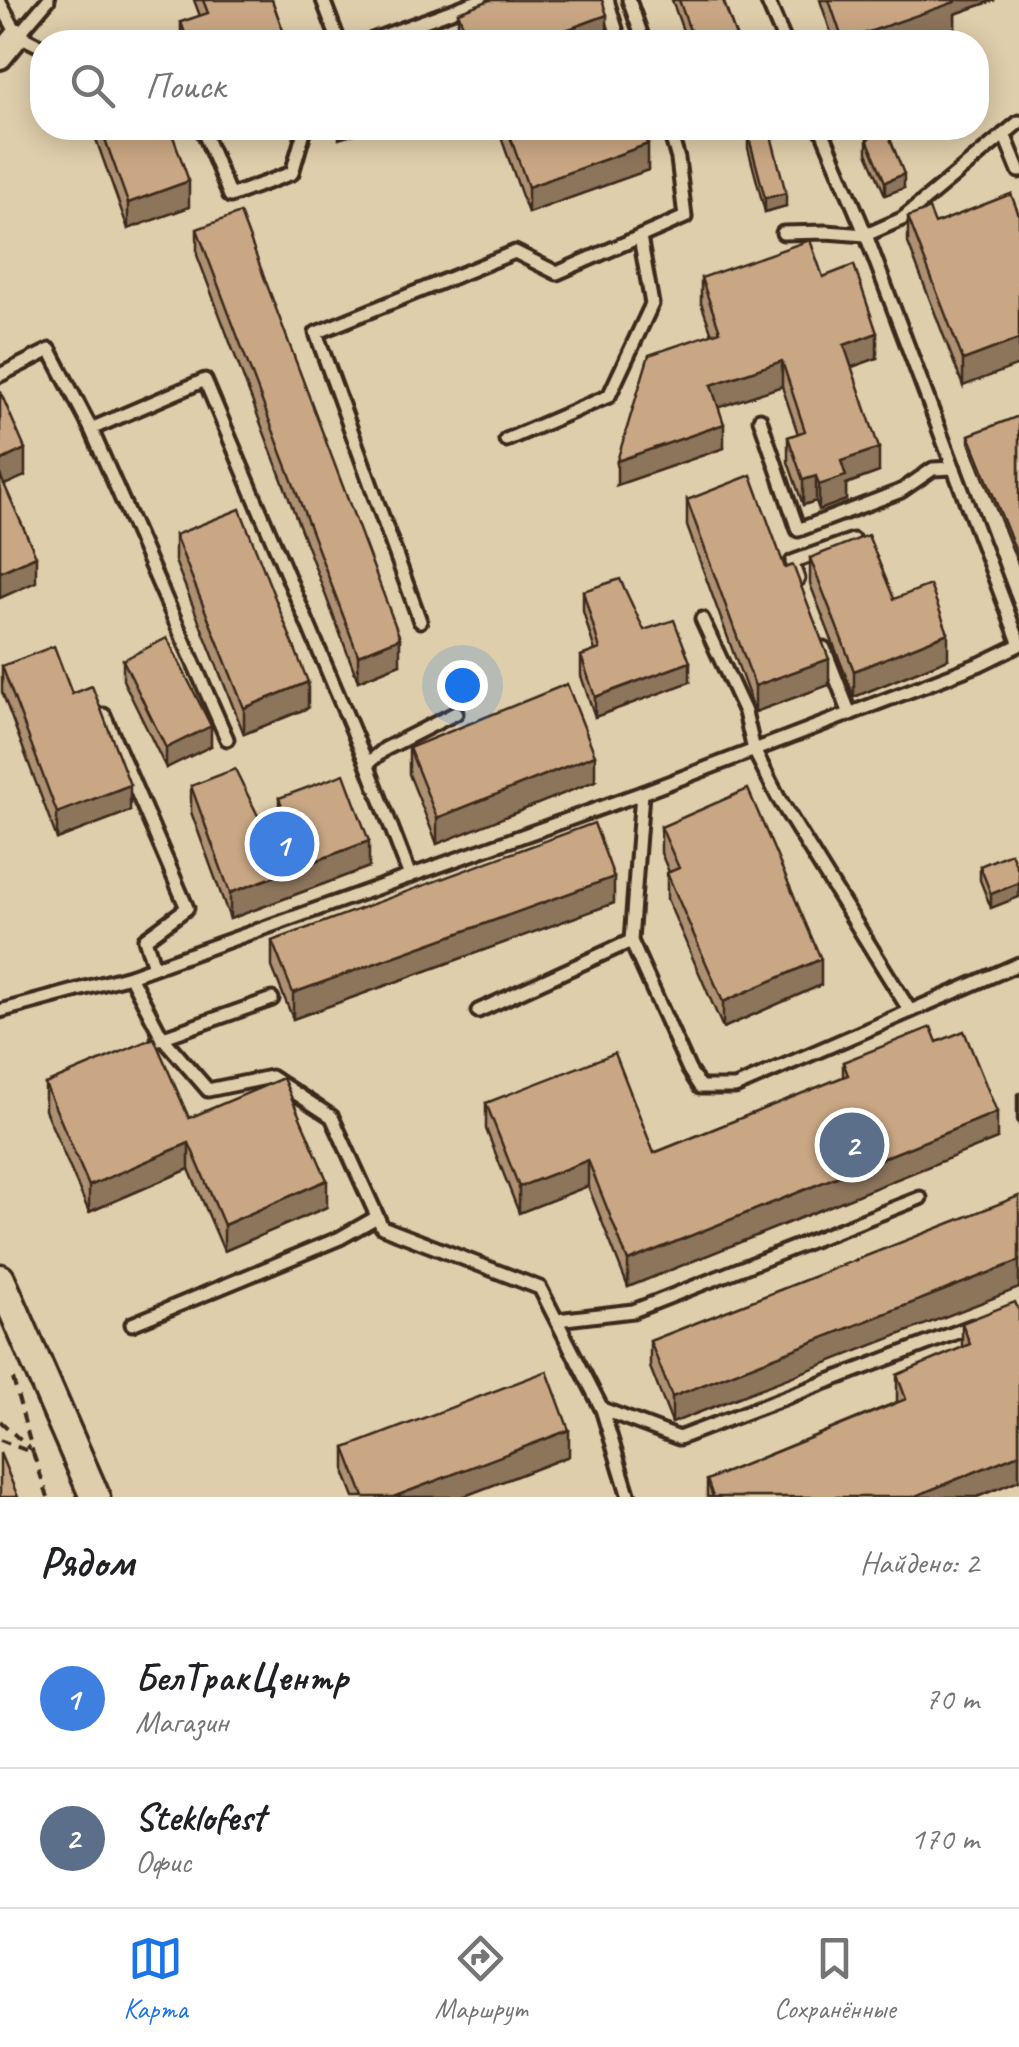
<!DOCTYPE html>
<html lang="ru">
<head>
<meta charset="utf-8">
<style>
	:root { --surface:#fff; --page:#f2f2f2; --text:#202124; --muted:#757577; --line:#e0e0e0; --accent:#1a73e8 }
	body { margin:0; font-family:Caveat,sans-serif; background:var(--page); color:var(--text) }
	.you { position:absolute; left:462px; top:685px; width:35px; height:35px; margin:-25px; border:8px solid #fff; border-radius:50%; background:#1a73e8; box-shadow:0 0 0 15px #1a73e833 }
	.badge { display:grid; place-items:center; width:65px; height:65px; border-radius:50%; background:var(--accent); color:#fff; font-size:32px; font-weight:700 }
	.pin { position:absolute; translate:-50% -50%; border:5px solid #fff; box-shadow:0 2px 10px #0006 }
	.list { margin:0; padding:0; list-style:none }
	h2 { display:flex; justify-content:space-between; align-items:center; height:130px; margin:0; padding:0 40px; font-size:42px }
	h2 small { font-size:32px; font-weight:400; color:var(--muted) }
	.list li { display:grid; grid-template-columns:65px 1fr auto; gap:30px; align-items:center; box-sizing:border-box; height:140px; padding:0 40px; border-top:2px solid var(--line) }
	.list b { display:block; font-size:38px; white-space:nowrap }
	.list p { margin:0; font-size:32px; white-space:nowrap; color:var(--muted) }
	.list em { font-size:32px; font-style:normal; color:var(--muted) }
	.icon { flex:none; width:55px; height:55px; fill:none; stroke:currentColor; stroke-width:2; stroke-linecap:round; stroke-linejoin:round }
	.map { position:relative; flex:none; width:1019px; height:1497px; overflow:hidden }
	.search { position:absolute; background:var(--surface); box-shadow:0 5px 25px #0003; left:30px; right:30px; top:30px; height:110px; display:flex; align-items:center; gap:25px; box-sizing:border-box; padding:0 35px; border-radius:40px; color:var(--muted); font-size:38px }
	.sheet { height:410px; background:var(--surface) }
	nav { display:flex; justify-content:space-around; align-items:center; box-sizing:border-box; height:140px; border-top:2px solid var(--line); background:var(--surface); font-size:28px; color:var(--muted) }
	nav a { display:grid; justify-items:center; gap:5px }
	nav .on { color:var(--accent) }
	.map>svg:first-child { display:block }
	.lines { fill:none; stroke-linecap:round; stroke-linejoin:round }
	.service-casing { stroke:#3b2a1e; stroke-width:19 }
	.minor-casing { stroke:#3b2a1e; stroke-width:30 }
	.tertiary-casing { stroke:#3b2a1e; stroke-width:35 }
	.path { stroke:#3b2a1e; stroke-width:4; stroke-dasharray:10 8; stroke-linecap:butt }
	.service { stroke:#dfceab; stroke-width:11 }
	.minor { stroke:#dfceab; stroke-width:22 }
	.tertiary { stroke:#dfceab; stroke-width:28 }
	.wall { fill:#ae9072; stroke:#3b2a1e; stroke-width:2.5 }
	.shaded-wall { fill:#8d755c; stroke:#3b2a1e; stroke-width:2.5 }
	.building { fill:#caa784; stroke:#3b2a1e; stroke-width:2.5 }
</style>
</head>
<body>
<div class="map">
<svg width="1019" height="1497" viewBox="0 0 1019 1497">
	<rect width="100%" height="100%" fill="#dfceab"/>
	<filter id="ink" filterUnits="userSpaceOnUse"><feTurbulence type="fractalNoise" baseFrequency=".01" numOctaves="2"/><feDisplacementMap in="SourceGraphic" scale="20" xChannelSelector="R" yChannelSelector="G"/><feConvolveMatrix kernelMatrix="1 2 1 2 8 2 1 2 1" color-interpolation-filters="sRGB"/></filter>
	<g filter="url(#ink)">
		<g class="lines">
			<defs>
				<g id="service">
					<polyline points="323,0 339,42"/>
					<polyline points="607,0 620,42"/>
					<polyline points="629,0 644,42"/>
					<polyline points="767,0 785,42"/>
					<polyline points="0,3 18,35 42,47"/>
					<polyline points="18,35 48,0"/>
					<polyline points="367,42 481,0"/>
					<polyline points="202,128 230,196 292,173 305,128"/>
					<polyline points="821,128 866,235 1019,642"/>
					<polyline points="1004,134 1019,171"/>
					<polyline points="783,233 826,232 866,235 902,219 1019,122"/>
					<polyline points="0,375 50,350 91,429"/>
					<polyline points="760,419 798,530 901,491 933,469 954,468"/>
					<polyline points="506,440 609,396 652,304 640,237"/>
					<polyline points="798,579 792,562 853,540"/>
					<polyline points="702,619 745,712 754,750 779,799 910,1011"/>
					<polyline points="420,621 316,333 515,252 557,273 685,217 678,159 669,128"/>
					<polyline points="824,648 850,714"/>
					<polyline points="104,715 187,908 145,939 154,967"/>
					<polyline points="227,739 91,429 205,380 367,764"/>
					<polyline points="642,793 631,941 689,1070 700,1087 735,1087 1019,964"/>
					<polyline points="410,876 367,764 385,749 456,713"/>
					<polyline points="130,976 162,1037 208,1090 271,1077 332,1117 382,1227 540,1288 602,1409 679,1438 973,1326"/>
					<polyline points="0,1011 130,976 642,793 980,664 1019,645"/>
					<polyline points="478,1011 631,941"/>
					<polyline points="158,1039 272,999"/>
					<polyline points="557,1320 633,1311 920,1198"/>
					<polyline points="132,1324 340,1238 377,1217"/>
					<polyline points="602,1409 629,1497"/>
				</g>
				<polyline id="minor" points="0,57 18,35"/>
				<polyline id="tertiary" points="0,1279 95,1497"/>
			</defs>
			<use href="#service" class="service-casing"/>
			<use href="#minor" class="minor-casing"/>
			<use href="#tertiary" class="tertiary-casing"/>
			<g class="path">
				<polyline points="13,1379 33,1453"/>
				<polyline points="0,1421 30,1449"/>
				<polyline points="0,1440 33,1453 48,1497"/>
			</g>
			<use href="#service" class="service"/>
			<use href="#minor" class="minor"/>
			<use href="#tertiary" class="tertiary"/>
		</g>
		<g class="wall">
			<polygon points="194,0 272,0 287,42 181,42 181,22 200,16"/>
			<polygon points="672,0 723,0 738,42 687,42"/>
			<polygon points="820,0 995,0 955,14 955,29 915,42 834,42"/>
			<polygon points="458,12 607,41 603,42 459,42 458,38"/>
			<polygon points="92,128 170,128 189,207 128,229"/>
			<polygon points="502,128 642,128 648,170 528,213 502,140"/>
			<polygon points="748,134 786,206 765,212 748,148"/>
			<polygon points="867,139 904,188 885,195 867,153"/>
			<polygon points="1011,194 963,386 908,243 908,217 935,224"/>
			<polygon points="197,229 400,664 358,681 197,255"/>
			<polygon points="823,277 877,358 851,367 879,472 846,484 846,500 819,510 816,501 803,505 788,462 788,437 798,434 782,386 718,407 724,448 617,485 712,334 701,303 701,278"/>
			<polygon points="1019,416 1019,566 969,442 969,435"/>
			<polygon points="687,500 829,685 755,712 687,526"/>
			<polygon points="175,535 308,708 244,734 175,561"/>
			<polygon points="810,558 894,599 948,659 854,697 810,584"/>
			<polygon points="583,591 644,630 690,682 595,717 581,676 581,656 595,651 583,611"/>
			<polygon points="123,660 211,746 166,768 123,680"/>
			<polygon points="2,666 72,694 130,811 57,839 2,692"/>
			<polygon points="409,748 595,781 437,844 409,774"/>
			<polygon points="191,786 263,826 279,819 279,798 369,867 230,919 191,812"/>
			<polygon points="661,827 821,985 723,1028 667,899 667,873 669,872 661,853"/>
			<polygon points="980,866 1019,883 1019,897 991,908 980,880"/>
			<polygon points="614,903 293,1019 272,967 272,941"/>
			<polygon points="937,1042 997,1139 628,1287 588,1186 519,1213 486,1129 486,1103 654,1153 843,1077 843,1062"/>
			<polygon points="45,1084 189,1118 327,1207 224,1251 189,1169 89,1212 45,1110"/>
			<polygon points="1019,1093 1019,1125 1017,1120 1017,1094"/>
			<polygon points="1019,1196 1019,1288 672,1423 650,1367 650,1341"/>
			<polygon points="1019,1311 1019,1480 977,1497 707,1497 707,1480 897,1402 897,1375 962,1348 962,1323"/>
			<polygon points="345,1448 569,1456 462,1497 354,1497 345,1474"/>
		</g>
		<g class="shaded-wall">
			<polygon points="951,0 995,0 955,14 955,29 915,42 843,42"/>
			<polygon points="607,15 607,41 603,42 533,42"/>
			<polygon points="339,128 373,128 339,139"/>
			<polygon points="648,144 648,170 528,213 528,187"/>
			<polygon points="904,174 904,188 885,195 885,182"/>
			<polygon points="189,181 189,207 128,229 128,203"/>
			<polygon points="786,193 786,206 765,212 765,198"/>
			<polygon points="877,333 877,358 844,370 844,345"/>
			<polygon points="1019,339 1019,365 963,386 963,360"/>
			<polygon points="782,361 782,386 711,410 711,385"/>
			<polygon points="724,424 724,448 617,485 617,461"/>
			<polygon points="879,448 879,472 846,484 846,500 819,510 819,485 841,461"/>
			<polygon points="25,449 25,476 0,487 0,461"/>
			<polygon points="816,476 816,501 803,505 803,480"/>
			<polygon points="36,556 36,582 0,598 0,572"/>
			<polygon points="948,633 948,659 854,697 854,671"/>
			<polygon points="400,638 400,664 358,681 358,655"/>
			<polygon points="829,659 829,685 755,712 755,686"/>
			<polygon points="690,662 690,682 595,717 595,697"/>
			<polygon points="308,682 308,708 244,734 244,708"/>
			<polygon points="211,726 211,746 166,768 166,748"/>
			<polygon points="595,755 595,781 437,844 437,818"/>
			<polygon points="130,785 130,811 57,839 57,813"/>
			<polygon points="369,841 369,867 230,919 230,893"/>
			<polygon points="614,877 614,903 293,1019 293,993"/>
			<polygon points="1019,883 1019,897 991,908 991,894"/>
			<polygon points="821,959 821,985 723,1028 723,1002"/>
			<polygon points="997,1112 997,1139 628,1287 628,1261"/>
			<polygon points="189,1143 189,1169 89,1212 89,1186"/>
			<polygon points="588,1160 588,1186 519,1213 519,1187"/>
			<polygon points="327,1180 327,1207 224,1251 224,1225"/>
			<polygon points="1019,1261 1019,1288 672,1423 672,1397"/>
			<polygon points="569,1430 569,1456 462,1497 393,1497"/>
			<polygon points="1019,1454 1019,1480 977,1497 913,1497"/>
		</g>
		<g class="building">
			<polygon points="203,0 272,0 287,42 188,42 181,22 208,13"/>
			<polygon points="490,0 602,0 607,15 533,42 469,42 458,12"/>
			<polygon points="679,0 723,0 738,42 694,42"/>
			<polygon points="829,0 954,0 955,2 843,41"/>
			<polygon points="403,36 406,42 384,42"/>
			<polygon points="101,128 170,128 189,181 128,203"/>
			<polygon points="507,128 642,128 648,144 528,187"/>
			<polygon points="769,128 786,193 765,198 748,134"/>
			<polygon points="887,131 904,174 885,182 867,139"/>
			<polygon points="1011,194 1019,215 1019,339 963,360 908,217 929,209 935,224"/>
			<polygon points="240,213 400,638 358,655 197,229"/>
			<polygon points="810,240 823,277 854,265 877,333 844,345 879,448 841,461 846,476 819,485 816,476 803,480 788,437 805,431 782,361 711,385 724,424 617,461 649,355 720,331 701,278"/>
			<polygon points="0,391 25,449 0,461"/>
			<polygon points="1019,416 1019,559 969,435"/>
			<polygon points="0,475 36,556 0,572"/>
			<polygon points="751,475 785,568 793,565 829,659 755,686 687,500"/>
			<polygon points="240,509 308,682 244,708 175,535"/>
			<polygon points="868,535 894,599 930,585 948,633 854,671 810,558"/>
			<polygon points="620,579 644,630 674,620 690,662 595,697 581,656 600,649 583,591"/>
			<polygon points="167,638 211,726 166,748 123,660"/>
			<polygon points="54,646 72,694 92,686 130,785 57,813 2,666"/>
			<polygon points="567,684 595,755 437,818 409,748"/>
			<polygon points="235,769 263,826 286,816 279,798 344,774 369,841 230,893 191,786"/>
			<polygon points="748,789 821,959 723,1002 667,873 679,868 661,827"/>
			<polygon points="594,823 614,877 293,993 272,941"/>
			<polygon points="1011,853 1019,872 1019,883 991,894 980,866"/>
			<polygon points="931,1027 937,1042 964,1031 997,1112 628,1261 588,1160 519,1187 486,1103 615,1053 654,1153 848,1075 843,1062"/>
			<polygon points="154,1038 189,1118 283,1078 327,1180 224,1225 189,1143 89,1186 45,1084"/>
			<polygon points="1019,1196 1019,1261 672,1397 650,1341"/>
			<polygon points="1015,1302 1019,1311 1019,1454 913,1497 713,1497 707,1480 906,1399 897,1375 970,1344 962,1323"/>
			<polygon points="547,1371 569,1430 393,1497 364,1497 345,1448"/>
			<polygon points="0,1453 18,1497 0,1497"/>
		</g>
	</g>
</svg>
<div class="you"></div>
<div class="pin badge" style="left:282px;top:844px;background:#3f7fe0">1</div>
<div class="pin badge" style="left:852px;top:1145px;background:#5c6f8a">2</div>
<div class="search"><svg class="icon" aria-label="search" viewBox="0 0 24 24"><circle cx="10" cy="10" r="6"/><path d="M15 15l6 6"/></svg>Поиск</div>
</div>
<section class="sheet">
<h2>Рядом<small>Найдено: 2</small></h2>
<ul class="list">
<li><span class="badge" style="background:#3f7fe0">1</span><div><b>БелТракЦентр</b><p>Магазин</p></div><em>70 m</em></li>
<li><span class="badge" style="background:#5c6f8a">2</span><div><b>Steklofest</b><p>Офис</p></div><em>170 m</em></li>
</ul>
</section>
<nav>
<a class="on"><svg class="icon" aria-label="map" viewBox="0 0 24 24"><path d="M3 6l6-2 6 2 6-2v14l-6 2-6-2-6 2zM9 4v14M15 6v14"/></svg>Карта</a>
<a><svg class="icon" aria-label="directions" viewBox="0 0 24 24"><path d="M12 3l9 9-9 9-9-9zM9 14v-3h6M13 9l2 2-2 2"/></svg>Маршрут</a>
<a><svg class="icon" aria-label="saved" viewBox="0 0 24 24"><path d="M7 4h10v16l-5-4-5 4z"/></svg>Сохранённые</a>
</nav>
</body>
</html>
